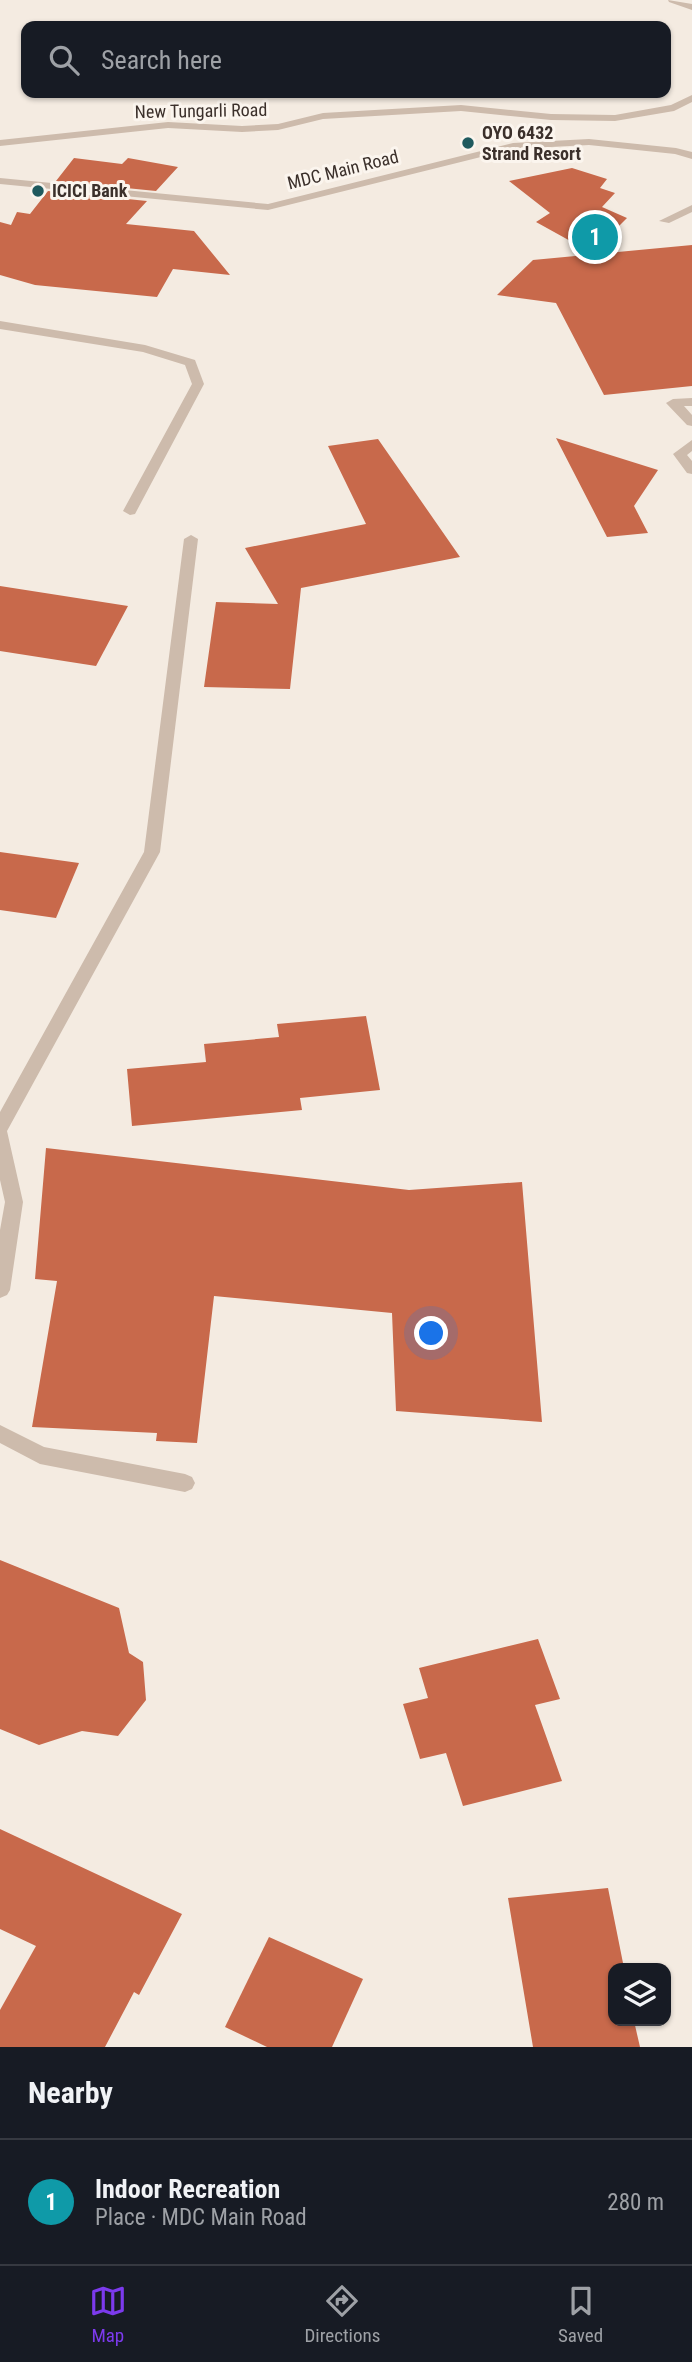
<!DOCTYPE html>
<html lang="en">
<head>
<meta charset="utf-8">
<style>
	:root { --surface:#171b24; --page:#242831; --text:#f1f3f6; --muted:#9ea1a6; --line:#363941; --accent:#7c3aed }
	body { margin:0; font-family:"Roboto Condensed",sans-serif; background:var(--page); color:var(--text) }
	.controls { position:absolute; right:21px; bottom:21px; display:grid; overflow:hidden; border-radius:14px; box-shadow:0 2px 5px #0004 }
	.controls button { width:63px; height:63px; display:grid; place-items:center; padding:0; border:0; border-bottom:2px solid var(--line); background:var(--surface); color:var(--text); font:35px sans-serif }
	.you { position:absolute; left:432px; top:1334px; width:24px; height:24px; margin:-18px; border:5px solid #fff; border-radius:50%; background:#1a73e8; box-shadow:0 0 0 10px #1a73e833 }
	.badge { display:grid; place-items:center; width:46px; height:46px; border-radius:50%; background:var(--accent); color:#fff; font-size:23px; font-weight:700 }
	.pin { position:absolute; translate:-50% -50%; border:4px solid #fff; box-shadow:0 2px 7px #0006 }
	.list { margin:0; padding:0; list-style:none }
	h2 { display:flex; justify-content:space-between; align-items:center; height:91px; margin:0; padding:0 28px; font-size:30px }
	h2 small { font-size:23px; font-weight:400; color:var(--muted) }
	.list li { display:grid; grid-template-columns:46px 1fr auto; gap:21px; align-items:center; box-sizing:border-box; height:126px; padding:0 28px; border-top:2px solid var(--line) }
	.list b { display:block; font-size:26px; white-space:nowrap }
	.list p { margin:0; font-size:23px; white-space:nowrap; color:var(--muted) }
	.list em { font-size:23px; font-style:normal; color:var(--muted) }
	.icon { flex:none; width:38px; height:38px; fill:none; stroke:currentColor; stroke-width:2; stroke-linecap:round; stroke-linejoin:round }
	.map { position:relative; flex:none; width:692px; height:2047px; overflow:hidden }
	.search { position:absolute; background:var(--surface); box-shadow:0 2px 5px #0004; left:21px; right:21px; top:21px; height:77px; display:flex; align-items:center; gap:18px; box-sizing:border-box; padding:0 24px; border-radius:14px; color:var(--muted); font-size:26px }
	.sheet { height:217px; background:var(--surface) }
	nav { display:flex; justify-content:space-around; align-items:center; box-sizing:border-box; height:98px; border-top:2px solid var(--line); background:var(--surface); font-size:19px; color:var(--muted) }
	nav a { display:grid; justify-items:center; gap:4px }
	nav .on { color:var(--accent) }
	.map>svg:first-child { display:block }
	.building { fill:#c8694b }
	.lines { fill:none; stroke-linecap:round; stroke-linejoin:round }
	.minor { fill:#cdbbac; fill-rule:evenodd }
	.poi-dot { fill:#1f5a5e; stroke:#fbf5ee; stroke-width:2.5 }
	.labels { text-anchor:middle; stroke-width:6; stroke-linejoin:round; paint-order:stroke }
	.far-street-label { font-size:18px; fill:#3b302b; stroke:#fbf5ee }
	.far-poi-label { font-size:18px; font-weight:bold; fill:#3b302b; stroke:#fbf5ee; text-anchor:start }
</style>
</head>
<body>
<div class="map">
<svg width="692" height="2047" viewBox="0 0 692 2047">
	<rect width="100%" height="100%" fill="#f4ebe1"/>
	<g class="building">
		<polygon points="74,158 122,164 128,158 178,167 156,191 56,181"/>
		<polygon points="572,168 607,179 600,188 615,193 602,207 627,218 592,253 536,222 550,213 509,181"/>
		<polygon points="48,191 147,201 126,224 194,231 230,275 173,269 157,297 35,285 0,275 0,222 11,225 17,212 30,214"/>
		<polygon points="692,245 692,386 604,395 556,303 497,295 533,260"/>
		<polygon points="556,438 658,470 634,506 648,533 607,537"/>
		<polygon points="378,439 460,557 301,588 290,689 204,687 216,602 278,604 245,548 366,524 328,446"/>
		<polygon points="0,586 128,606 96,666 0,651"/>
		<polygon points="0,852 79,863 56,918 0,910"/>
		<polygon points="366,1016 380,1090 300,1098 302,1110 132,1126 127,1069 206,1062 204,1044 279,1037 277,1024"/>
		<polygon points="46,1148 409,1190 522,1182 542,1422 396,1411 392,1313 214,1296 197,1443 156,1441 157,1433 32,1427 57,1281 35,1279"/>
		<polygon points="0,1560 119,1608 129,1653 143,1662 146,1700 118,1736 82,1731 39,1745 0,1729"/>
		<polygon points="538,1639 560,1699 535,1705 562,1781 463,1806 446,1753 420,1759 403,1704 428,1698 419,1668"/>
		<polygon points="0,1829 182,1914 139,1995 134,1992 105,2047 0,2047 0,2010 36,1946 0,1929"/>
		<polygon points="608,1888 624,1968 613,1968 613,2021 634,2021 640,2047 533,2047 508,1898"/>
		<polygon points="269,1937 363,1979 332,2047 267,2047 225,2027"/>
	</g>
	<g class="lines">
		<g class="minor">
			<polygon points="668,0 692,4 692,10 669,2"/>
			<polygon points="692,95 692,102 674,111 615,121 551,120 461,111 323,119 278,130 242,132 168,128 0,146 0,140 168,122 242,126 278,124 323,113 461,105 551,114 615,115 671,105"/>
			<polygon points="589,139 676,148 692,152 692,159 675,154 589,145 513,149 268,210 0,184 0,178 268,204 513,143"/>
			<polygon points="692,205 692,212 669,223 659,221"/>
			<polygon points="0,321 145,345 195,360 204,384 135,514 130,515 123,511 192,384 185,365 143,352 0,329"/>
			<polygon points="692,398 692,406 684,406 692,415 692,426 687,425 666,403 673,399"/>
			<polygon points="692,440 692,451 687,455 692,461 692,474 687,473 673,454"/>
			<polygon points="191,535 198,539 160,852 7,1131 23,1202 10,1290 7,1295 0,1298 0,1230 5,1202 0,1180 0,1112 144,852 184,539"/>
			<polygon points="0,1425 44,1447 185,1474 192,1477 195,1483 192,1489 185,1492 40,1464 0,1443"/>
		</g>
	</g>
	<g class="poi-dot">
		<circle cx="468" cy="143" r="7"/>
		<circle cx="38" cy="191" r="7"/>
	</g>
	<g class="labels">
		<g class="far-street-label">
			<text transform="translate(201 111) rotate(-1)" y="6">New Tungarli Road</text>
			<text transform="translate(343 170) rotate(-14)" y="6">MDC Main Road</text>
		</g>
		<g class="far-poi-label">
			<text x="482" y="139">OYO 6432<tspan x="482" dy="21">Strand Resort</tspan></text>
			<text x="52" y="197">ICICI Bank</text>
		</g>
	</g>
</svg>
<div class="controls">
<button><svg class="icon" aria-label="layers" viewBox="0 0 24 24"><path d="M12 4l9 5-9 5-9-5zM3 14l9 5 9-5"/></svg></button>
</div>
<div class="you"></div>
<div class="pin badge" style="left:595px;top:237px;background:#0f9aa8">1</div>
<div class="search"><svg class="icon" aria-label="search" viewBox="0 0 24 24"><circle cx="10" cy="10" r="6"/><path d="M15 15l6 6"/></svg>Search here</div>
</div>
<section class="sheet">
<h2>Nearby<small></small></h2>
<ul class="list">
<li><span class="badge" style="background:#0f9aa8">1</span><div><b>Indoor Recreation</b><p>Place · MDC Main Road</p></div><em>280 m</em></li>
</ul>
</section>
<nav>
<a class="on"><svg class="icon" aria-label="map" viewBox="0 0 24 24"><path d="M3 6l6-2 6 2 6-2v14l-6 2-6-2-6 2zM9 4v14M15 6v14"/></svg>Map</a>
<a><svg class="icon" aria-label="directions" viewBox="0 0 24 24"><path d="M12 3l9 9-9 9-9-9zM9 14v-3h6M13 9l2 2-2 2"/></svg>Directions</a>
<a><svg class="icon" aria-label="saved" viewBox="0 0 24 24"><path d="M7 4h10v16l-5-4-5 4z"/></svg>Saved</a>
</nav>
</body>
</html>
